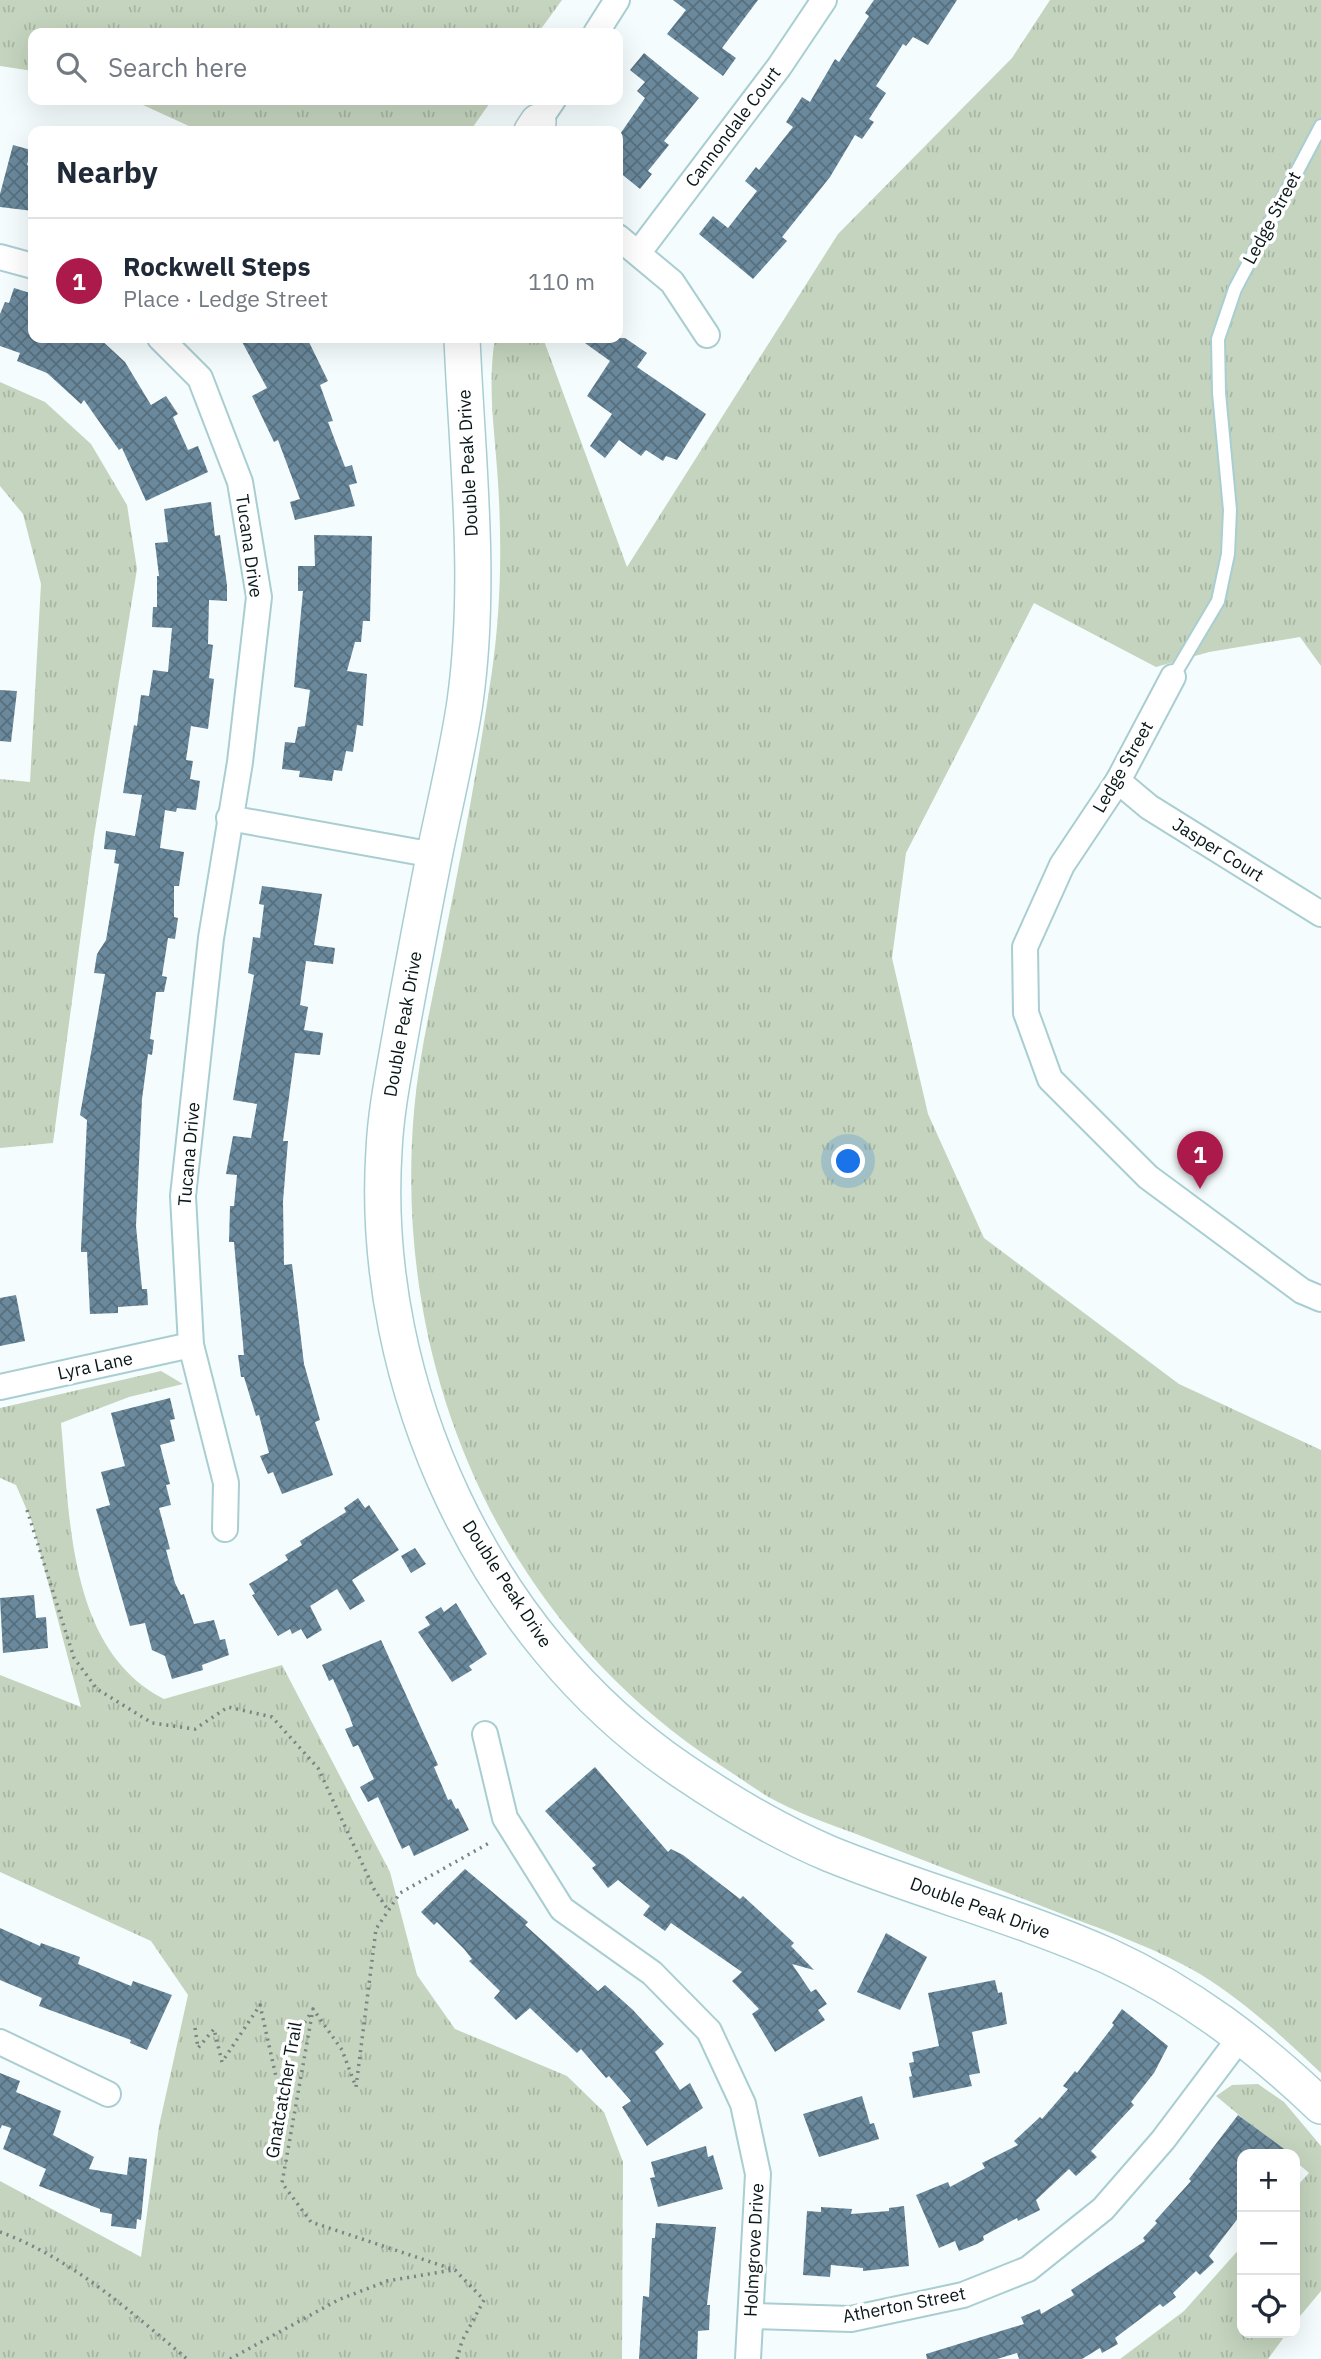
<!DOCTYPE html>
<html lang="en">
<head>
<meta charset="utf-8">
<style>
	:root { --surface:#fff; --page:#f2f2f3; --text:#1f2937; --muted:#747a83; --line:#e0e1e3; --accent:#ac194b }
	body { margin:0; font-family:"IBM Plex Sans",sans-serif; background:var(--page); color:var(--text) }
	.controls { position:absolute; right:21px; bottom:21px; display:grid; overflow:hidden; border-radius:14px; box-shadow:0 7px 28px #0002 }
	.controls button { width:63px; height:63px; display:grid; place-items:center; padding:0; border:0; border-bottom:2px solid var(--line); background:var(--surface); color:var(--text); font:35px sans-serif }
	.you { position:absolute; left:849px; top:1162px; width:24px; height:24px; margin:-18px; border:5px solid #fff; border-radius:50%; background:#1a73e8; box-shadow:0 0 0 10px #1a73e833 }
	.badge { display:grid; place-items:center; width:46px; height:46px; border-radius:50%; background:var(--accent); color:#fff; font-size:23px; font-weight:700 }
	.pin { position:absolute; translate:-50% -58px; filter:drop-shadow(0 2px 4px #0008) }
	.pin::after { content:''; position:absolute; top:37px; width:24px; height:21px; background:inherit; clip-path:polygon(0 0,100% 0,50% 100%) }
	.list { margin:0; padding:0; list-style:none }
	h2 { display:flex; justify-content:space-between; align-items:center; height:91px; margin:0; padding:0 28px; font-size:30px }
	h2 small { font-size:23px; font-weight:400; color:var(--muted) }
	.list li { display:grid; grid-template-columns:46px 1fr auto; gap:21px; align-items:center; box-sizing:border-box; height:126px; padding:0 28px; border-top:2px solid var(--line) }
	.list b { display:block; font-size:26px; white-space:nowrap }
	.list p { margin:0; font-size:23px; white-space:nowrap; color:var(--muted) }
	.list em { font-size:23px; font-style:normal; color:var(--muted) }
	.icon { flex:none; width:38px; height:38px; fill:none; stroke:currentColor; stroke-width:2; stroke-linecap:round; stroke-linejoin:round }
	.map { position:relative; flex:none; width:1321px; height:2359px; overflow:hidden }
	.search { position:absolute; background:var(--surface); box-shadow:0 7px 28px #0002; left:28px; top:28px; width:595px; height:77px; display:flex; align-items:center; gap:18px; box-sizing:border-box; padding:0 24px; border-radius:14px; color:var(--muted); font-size:26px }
	.panel { position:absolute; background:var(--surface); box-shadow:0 7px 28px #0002; left:28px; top:126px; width:595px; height:217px; border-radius:14px }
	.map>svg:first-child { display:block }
	.grass { fill:url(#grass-tufts) }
	.building { fill:url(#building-cross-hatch) }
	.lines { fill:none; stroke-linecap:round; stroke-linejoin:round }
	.lane-casing { stroke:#a9ced2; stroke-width:16 }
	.street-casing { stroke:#a9ced2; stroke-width:28 }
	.secondary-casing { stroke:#a9ced2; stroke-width:38 }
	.path { stroke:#798485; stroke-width:3.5; stroke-dasharray:2 5; stroke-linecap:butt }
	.lane { stroke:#fff; stroke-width:12 }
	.street { stroke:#fff; stroke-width:24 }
	.secondary { stroke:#fff; stroke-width:35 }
	.labels { text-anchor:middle; stroke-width:7; stroke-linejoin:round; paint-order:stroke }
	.street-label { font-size:18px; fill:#091719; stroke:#fff }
</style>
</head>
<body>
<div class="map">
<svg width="1321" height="2359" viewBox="0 0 1321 2359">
	<defs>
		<pattern id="grass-tufts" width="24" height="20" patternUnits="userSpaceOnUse" patternTransform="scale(1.75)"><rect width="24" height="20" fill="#c4d4be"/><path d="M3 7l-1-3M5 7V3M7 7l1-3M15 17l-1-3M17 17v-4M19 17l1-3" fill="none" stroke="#a7b5a3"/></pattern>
		<pattern id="building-cross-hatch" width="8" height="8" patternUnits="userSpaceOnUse" patternTransform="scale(1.75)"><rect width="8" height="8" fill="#6b899c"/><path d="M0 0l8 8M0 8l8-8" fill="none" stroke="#566f7e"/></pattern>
	</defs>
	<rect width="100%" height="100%" fill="#f5fcfd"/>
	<g class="grass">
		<polygon points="0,0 562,0 538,33 33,33 33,71 0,66"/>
		<path d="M1050,0H1321V666L1300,637L1209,652L1156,667L1034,603L906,853L892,958L928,1114L984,1238L1179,1384L1321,1450V2073C1284,2038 1244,2001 1200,1974C1159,1950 1112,1933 1067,1916C1001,1890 935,1865 869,1839C839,1827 806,1817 776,1801C757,1791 739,1777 720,1765C500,1621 392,1370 414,1111C419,1052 434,993 445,935C463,848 479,760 492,671C501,608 502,546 498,482C495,433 487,386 495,338H543L627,567L838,234L1012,58Z"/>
		<polygon points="132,100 492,100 470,131 200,131"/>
		<polygon points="0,382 45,402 91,444 127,505 137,569 94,836 53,1143 0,1148 0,779 30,782 41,584 23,514 0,486"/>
		<path d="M161,1371L183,1384L129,1397L61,1423C70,1517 68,1650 164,1699L282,1665L390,1872L417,1975L455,2029L567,2076L604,2112L623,2162L622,2359H0V2181L141,2257L159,2126L188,1995L151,1941L0,1872V1675L81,1707L32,1522L16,1485L0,1478V1408Z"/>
		<polygon points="1258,2084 1284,2102 1321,2146 1321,2291 1295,2322 1295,2188 1309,2173 1295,2161 1295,2154 1286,2154 1216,2096 1232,2085"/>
		<polygon points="1242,2246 1242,2333 1287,2333 1268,2359 1120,2359 1184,2311"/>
	</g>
	<g class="building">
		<polygon points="673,0 758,0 722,48 736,58 723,76 667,34 686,10"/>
		<polygon points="874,0 957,0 928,45 913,37 906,46 903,44 876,86 886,93 869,119 874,122 862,139 855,135 830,177 782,237 787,241 753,279 699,234 713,216 728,228 757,191 745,181 756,167 759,170 793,127 786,122 802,97 810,102 835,59 839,62 869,16 865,13"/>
		<polygon points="644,53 699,98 664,141 669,145 648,171 652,174 640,189 618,171 618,137 645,98 637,91 645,82 630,70"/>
		<polygon points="13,145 31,150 27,165 33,166 33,211 0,207 0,194"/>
		<polygon points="14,288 33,294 33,338 99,338 125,362 151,405 166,396 178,414 173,417 188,450 198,446 208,472 146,501 122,448 119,450 84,400 81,404 47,373 17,361 20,353 0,346 0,314 5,302 9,303"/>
		<polygon points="240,338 307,338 328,381 320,385 333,421 328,422 345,467 352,465 357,483 349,485 355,506 295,520 290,502 300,499 278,440 274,442 252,396 267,388"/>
		<polygon points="578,338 625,338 647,353 637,367 706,414 677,460 666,456 663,461 646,450 641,456 619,440 605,458 590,446 612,414 587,396 610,361"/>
		<polygon points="211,502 215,536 220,535 227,585 227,601 209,600 208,644 213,645 209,678 214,679 208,729 191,726 186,760 193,761 190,779 200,781 196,810 177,808 176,812 165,810 160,848 184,852 179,886 174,886 174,917 178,918 175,939 168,938 162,976 167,977 164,992 156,992 150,1039 154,1040 152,1055 148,1054 142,1099 136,1226 142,1289 147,1289 148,1305 118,1307 118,1313 90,1314 87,1252 81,1252 81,1249 87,1120 80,1115 105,974 94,973 97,954 106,940 119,864 114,863 116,850 104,849 106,831 135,836 142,795 123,793 134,725 137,726 141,695 149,696 153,670 168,672 172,628 152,627 153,607 157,607 157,576 159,576 155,543 168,542 164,509"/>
		<polygon points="314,535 372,536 370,621 363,621 361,642 355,642 347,671 367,674 363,726 357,725 353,752 346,751 342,771 334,770 332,781 299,777 300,771 282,769 285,742 295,743 298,727 305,726 310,690 294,687 303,591 298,591 298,566 315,566"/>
		<polygon points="0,690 17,691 11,742 0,741"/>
		<polygon points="262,886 322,894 314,945 335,948 333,964 306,961 300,1005 308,1007 304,1030 323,1033 320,1055 295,1053 283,1141 288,1141 283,1201 284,1265 292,1264 304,1364 320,1420 315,1422 333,1475 282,1494 273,1472 268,1474 260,1456 269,1453 259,1415 256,1416 244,1377 241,1377 238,1355 244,1355 234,1242 229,1242 230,1206 234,1206 237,1175 226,1174 233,1136 251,1138 257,1104 233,1100 254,975 248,973 253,937 260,938 264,905 259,904"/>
		<polygon points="16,1295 25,1341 0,1346 0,1298"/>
		<polygon points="170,1398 175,1419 170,1420 175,1441 160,1445 170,1484 166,1485 171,1505 159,1508 170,1549 166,1550 175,1583 181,1595 184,1594 194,1624 214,1620 220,1640 225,1639 229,1655 202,1665 203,1670 172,1679 165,1656 152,1650 145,1623 130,1626 96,1509 110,1505 101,1472 125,1466 111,1413"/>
		<polygon points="358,1498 365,1508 369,1505 399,1550 352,1580 365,1601 350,1610 337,1589 310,1606 322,1630 307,1639 301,1629 292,1634 290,1629 278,1636 252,1595 255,1594 249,1584 288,1560 285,1555 302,1545 300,1541 346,1512 344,1508"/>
		<polygon points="415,1548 426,1564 411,1573 401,1556"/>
		<polygon points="34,1595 36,1618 46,1617 48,1648 3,1653 0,1598"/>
		<polygon points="456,1603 487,1654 469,1666 472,1670 452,1682 418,1632 430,1625 425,1617 441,1607 444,1612"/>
		<polygon points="381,1640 438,1765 434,1767 448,1800 451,1799 456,1809 458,1808 469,1830 414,1856 409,1845 402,1849 378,1797 368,1802 360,1787 374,1779 358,1745 353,1747 345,1729 353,1726 349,1715 333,1679 329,1681 322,1665"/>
		<polygon points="595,1767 668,1852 671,1849 683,1855 740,1899 743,1896 794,1943 791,1946 814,1970 792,1964 811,1992 816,1989 827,2004 818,2010 825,2020 775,2052 752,2014 759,2009 732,1981 742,1972 671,1923 665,1931 643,1915 650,1906 618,1880 608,1888 592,1868 596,1865 545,1811"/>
		<polygon points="465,1869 528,1922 525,1925 598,1991 605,1985 633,2010 664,2044 655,2052 680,2090 690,2083 703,2108 647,2146 622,2107 631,2101 609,2076 606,2078 581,2049 577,2053 530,2008 516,2020 494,1998 500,1991 469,1961 472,1959 464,1949 437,1922 434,1925 421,1912"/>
		<polygon points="0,1928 40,1946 41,1943 80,1957 78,1964 131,1986 133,1981 172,1995 147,2050 130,2043 131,2040 39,2006 42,1998 0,1980"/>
		<polygon points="886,1933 927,1957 900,2010 857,1992"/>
		<polygon points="995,1980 998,1993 1002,1992 1007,2024 972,2032 980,2073 969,2075 972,2086 913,2098 909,2077 912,2076 909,2063 914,2062 912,2052 939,2046 928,1993"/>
		<polygon points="1122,2009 1168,2046 1154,2073 1131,2102 1134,2105 1091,2151 1097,2157 1076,2176 1069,2169 1036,2200 1040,2210 1018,2221 1017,2218 983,2236 984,2240 977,2244 959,2251 955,2241 939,2248 916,2195 948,2182 950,2187 985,2168 982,2163 1018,2145 1014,2141 1040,2117 1042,2119 1068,2089 1063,2086 1075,2071 1077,2073 1114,2025 1112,2023"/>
		<polygon points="0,2073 20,2081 16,2092 61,2111 53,2135 94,2157 89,2169 127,2175 129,2157 147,2159 141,2220 137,2219 136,2229 111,2226 112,2214 100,2212 100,2209 39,2186 46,2169 3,2149 11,2128 2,2125 0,2129"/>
		<polygon points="862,2096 870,2124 874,2123 879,2139 819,2157 803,2114"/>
		<polygon points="1238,2115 1291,2154 1242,2154 1242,2213 1209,2256 1214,2262 1200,2275 1196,2271 1173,2293 1176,2297 1163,2307 1160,2304 1115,2338 1118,2344 1102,2353 1100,2348 1082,2359 1019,2359 1017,2353 997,2359 927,2359 926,2354 1024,2324 1021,2317 1040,2309 1041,2314 1074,2295 1071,2290 1145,2241 1143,2238 1157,2223 1155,2221 1191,2181 1189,2179"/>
		<polygon points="706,2146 708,2157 713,2155 723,2189 658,2207 650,2178 655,2177 651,2162"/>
		<polygon points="904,2206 909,2266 863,2271 863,2268 831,2265 830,2277 803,2275 807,2211 821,2212 821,2207 852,2209 851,2214 889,2211 889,2208"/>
		<polygon points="656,2223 716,2227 707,2305 710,2305 709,2330 698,2331 697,2359 639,2359 643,2296 649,2297 652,2238 655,2238"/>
	</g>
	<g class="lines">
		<defs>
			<polyline id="lane" points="1173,677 1218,601 1228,554 1230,510 1219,393 1218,339 1235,289 1321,126"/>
			<g id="street">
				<polyline points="596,33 617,0"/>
				<polyline points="538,122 553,100"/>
				<polyline points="618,237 672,282 707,335"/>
				<polyline points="639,252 779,67 824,0"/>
				<polyline points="0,257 33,266"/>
				<polyline points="160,338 200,378 240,482 259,597 240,762 211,938 183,1196 191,1345 226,1483 225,1529"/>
				<polyline points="1173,677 1118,781 1062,865 1025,947 1026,1013 1050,1079 1148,1177 1302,1291 1321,1299"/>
				<polyline points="1118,781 1149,807 1321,914"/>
				<polyline points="229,818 434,855"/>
				<polyline points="0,1387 191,1345"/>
				<polyline points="485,1734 505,1818 562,1909 652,1973 709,2031 743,2104 758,2174 748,2359"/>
				<polyline points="0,2042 108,2094"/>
				<polyline points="751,2316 851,2319 963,2295 1028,2269 1103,2209 1163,2140 1242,2035"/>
			</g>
			<g id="secondary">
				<polyline points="532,131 538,122"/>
				<path d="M462,338C467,459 482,580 465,702C458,750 446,799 436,847C424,907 413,966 402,1026C395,1067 386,1108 384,1150C369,1386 485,1637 681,1770C728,1802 778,1832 830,1854C921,1891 1018,1916 1108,1956C1189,1993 1257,2045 1321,2106"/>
			</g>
		</defs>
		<use href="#lane" class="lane-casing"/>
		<use href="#street" class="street-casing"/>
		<use href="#secondary" class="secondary-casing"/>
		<g class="path">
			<polyline points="27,1510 74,1658 97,1689 152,1723 195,1729 228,1707 272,1717 318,1768 374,1889 388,1910"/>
			<polyline points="195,2028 198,2048 214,2029 222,2062 260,2005 279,2090 286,2052 312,2011"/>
			<path d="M0,2232C71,2258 130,2311 187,2359"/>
			<polyline points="230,2359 338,2300 387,2281 453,2270"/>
			<polyline points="457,2359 462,2341 484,2300 455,2270 311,2222 282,2183 313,2009 342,2050 356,2087 376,1929 400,1893 491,1842"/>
		</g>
		<use href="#lane" class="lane"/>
		<use href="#street" class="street"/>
		<use href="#secondary" class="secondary"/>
	</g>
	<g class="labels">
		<g class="street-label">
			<text transform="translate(733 127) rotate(-53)" y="6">Cannondale Court</text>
			<text transform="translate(1272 218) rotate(-62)" y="6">Ledge Street</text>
			<text transform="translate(468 463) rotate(-93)" y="6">Double Peak Drive</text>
			<text transform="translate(249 546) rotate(82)" y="6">Tucana Drive</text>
			<text transform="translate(1123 767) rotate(-60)" y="6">Ledge Street</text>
			<text transform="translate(1218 850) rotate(32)" y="6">Jasper Court</text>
			<text transform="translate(403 1024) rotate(-80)" y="6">Double Peak Drive</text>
			<text transform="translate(189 1154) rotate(-85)" y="6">Tucana Drive</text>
			<text transform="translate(95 1366) rotate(-12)" y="6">Lyra Lane</text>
			<text transform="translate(507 1584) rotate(57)" y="6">Double Peak Drive</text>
			<text transform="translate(980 1908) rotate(20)" y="6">Double Peak Drive</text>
			<text transform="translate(284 2090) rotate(-80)" y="6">Gnatcatcher Trail</text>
			<text transform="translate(754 2250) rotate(-87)" y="6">Holmgrove Drive</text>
			<text transform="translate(904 2305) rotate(-11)" y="6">Atherton Street</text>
		</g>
	</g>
</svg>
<div class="controls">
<button>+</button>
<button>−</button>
<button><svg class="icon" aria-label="locate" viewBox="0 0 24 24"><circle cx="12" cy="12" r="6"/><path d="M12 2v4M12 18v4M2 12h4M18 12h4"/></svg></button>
</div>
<div class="you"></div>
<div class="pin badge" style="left:1200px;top:1189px">1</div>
<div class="search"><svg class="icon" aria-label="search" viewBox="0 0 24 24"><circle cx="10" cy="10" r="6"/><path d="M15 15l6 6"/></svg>Search here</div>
<section class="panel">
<h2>Nearby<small></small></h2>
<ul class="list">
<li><span class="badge">1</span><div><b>Rockwell Steps</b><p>Place · Ledge Street</p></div><em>110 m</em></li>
</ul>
</section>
</div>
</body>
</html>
